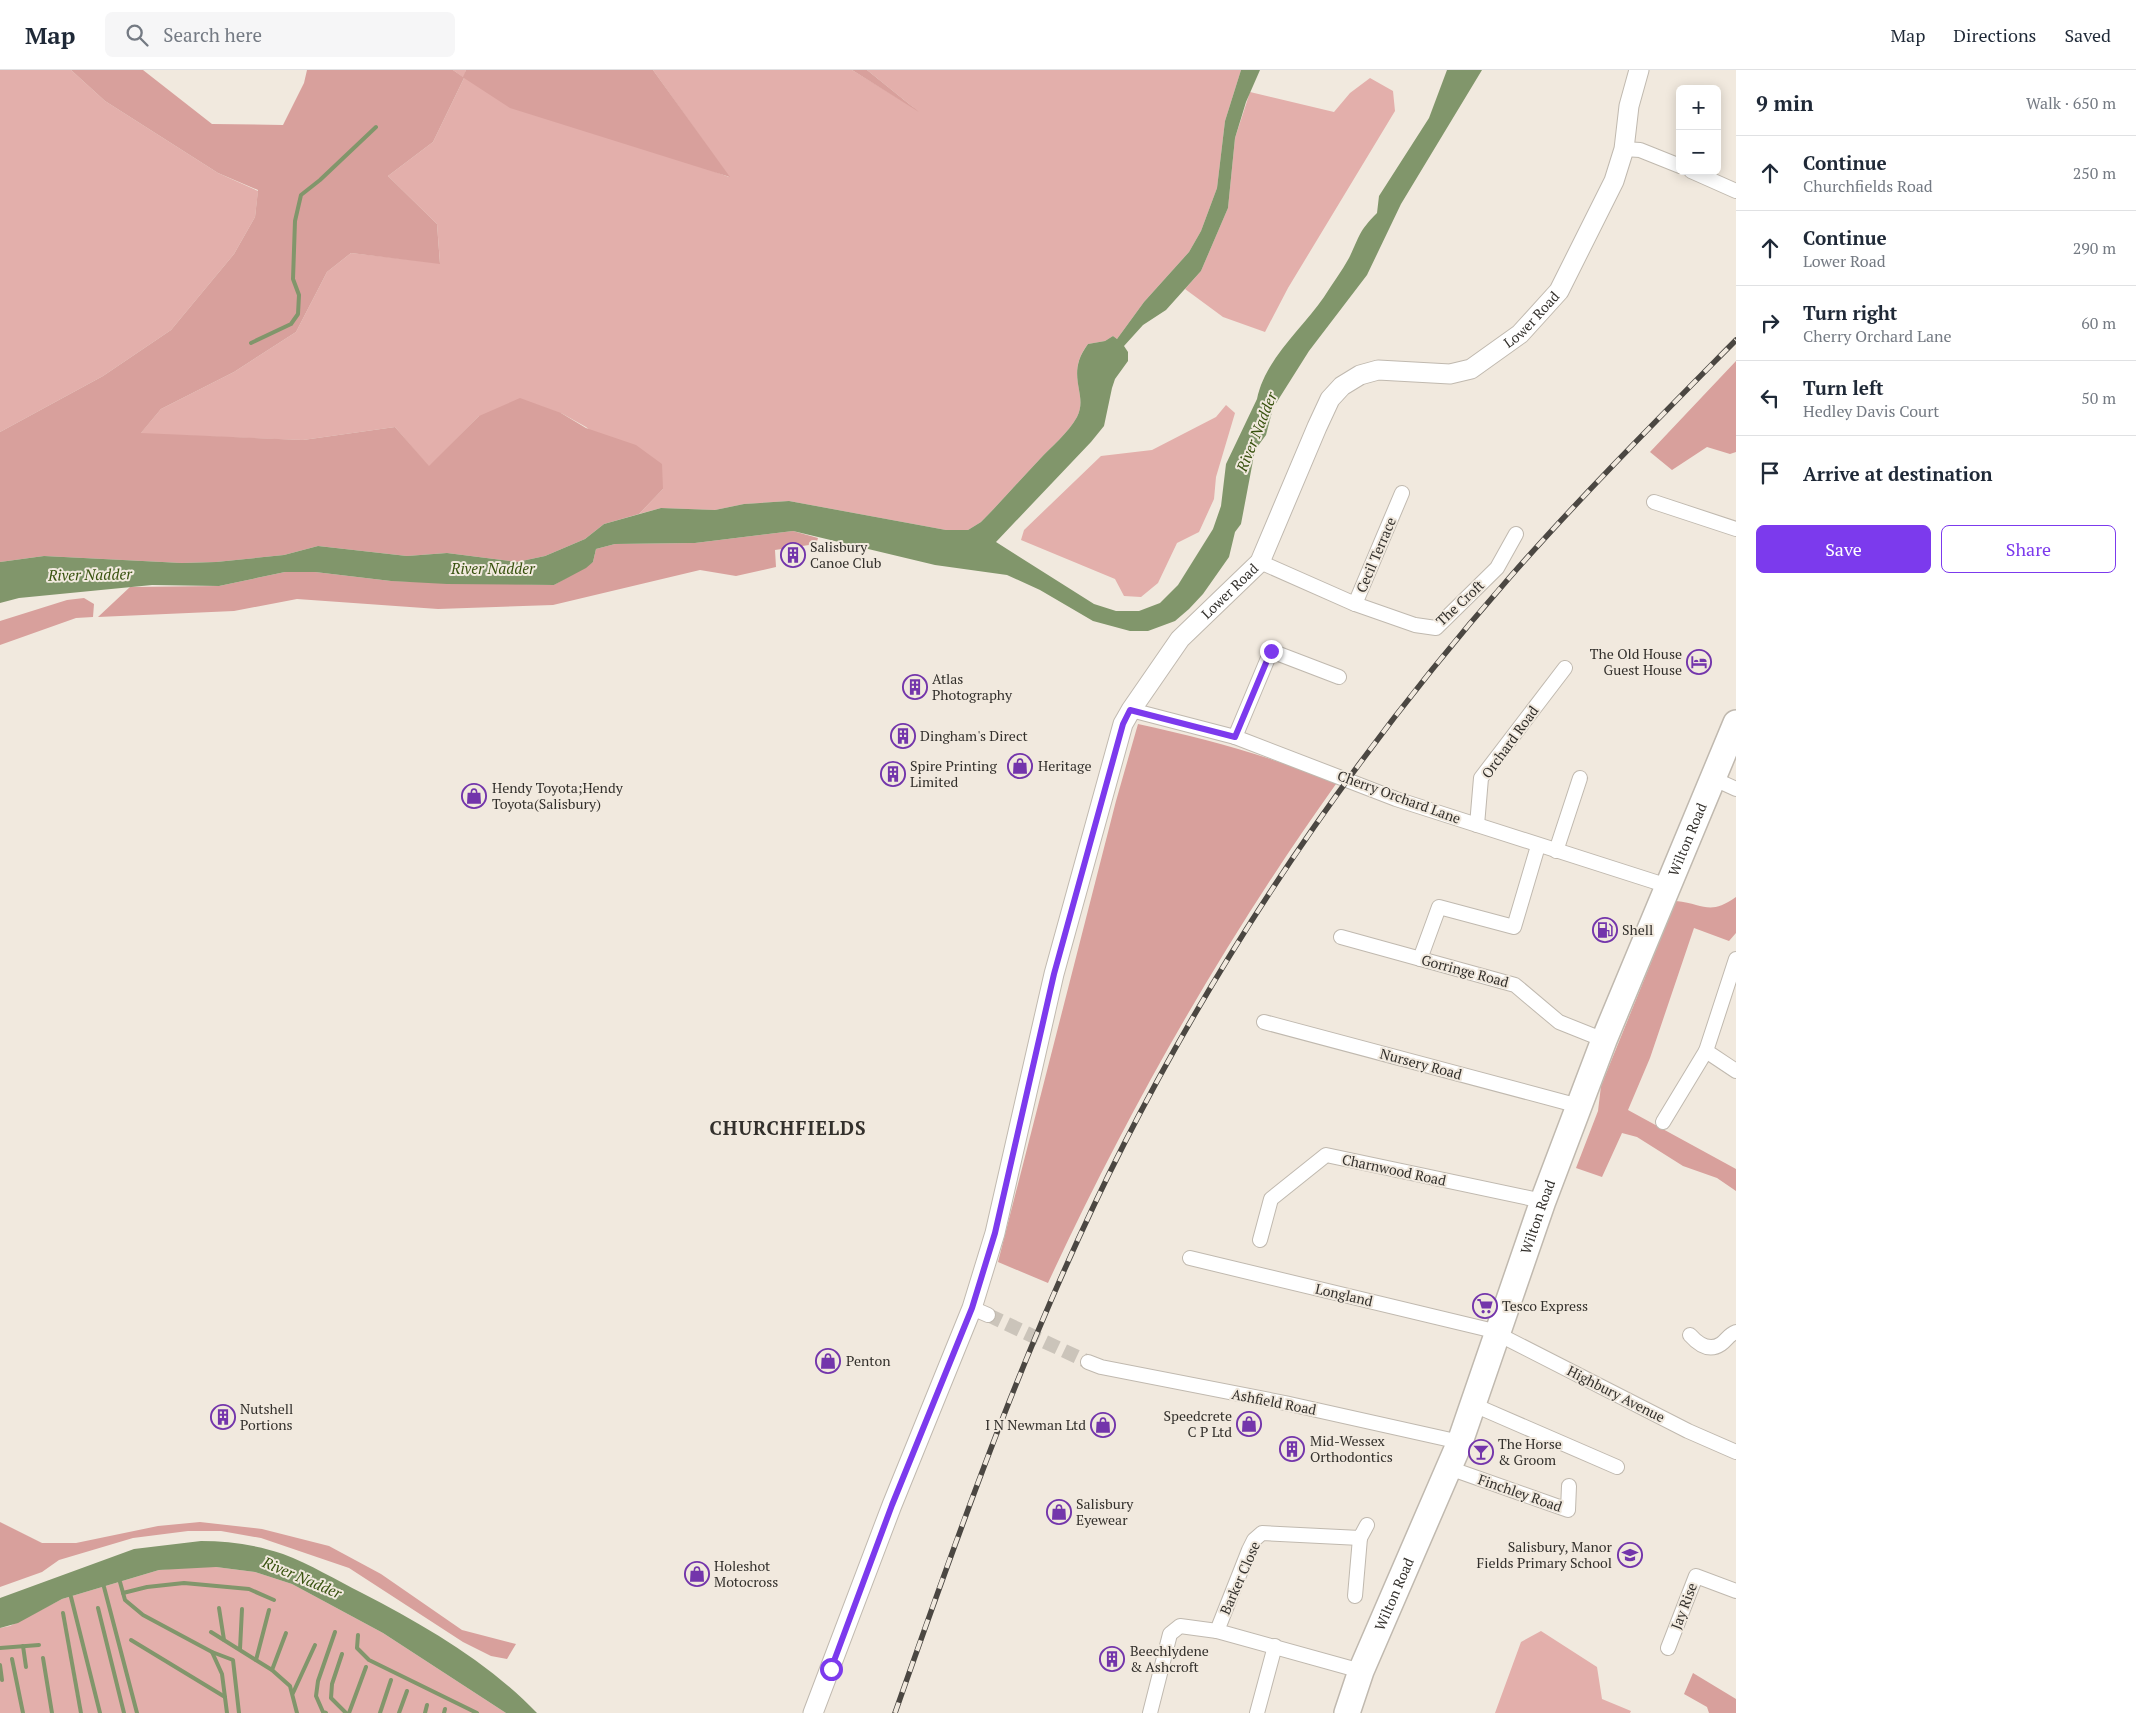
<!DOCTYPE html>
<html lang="en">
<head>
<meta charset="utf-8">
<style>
	:root { --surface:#fff; --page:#f6f6f7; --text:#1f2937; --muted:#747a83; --line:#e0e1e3; --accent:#7c3aed }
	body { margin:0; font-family:"PT Serif",serif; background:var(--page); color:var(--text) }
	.controls { position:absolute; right:15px; top:15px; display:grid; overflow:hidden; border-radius:8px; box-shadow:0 2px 12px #0003 }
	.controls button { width:45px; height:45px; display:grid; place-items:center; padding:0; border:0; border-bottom:1px solid var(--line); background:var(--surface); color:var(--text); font:25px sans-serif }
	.stop { position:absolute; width:15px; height:15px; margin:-11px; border:4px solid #7c3aed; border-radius:50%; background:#fff }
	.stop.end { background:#7c3aed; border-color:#fff; box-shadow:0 1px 5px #0008 }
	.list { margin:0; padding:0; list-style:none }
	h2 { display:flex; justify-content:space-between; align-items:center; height:65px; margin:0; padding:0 20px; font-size:21px }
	h2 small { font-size:16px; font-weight:400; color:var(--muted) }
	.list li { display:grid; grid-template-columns:32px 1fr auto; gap:15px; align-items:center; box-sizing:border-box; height:75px; padding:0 20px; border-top:1px solid var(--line) }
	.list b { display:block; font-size:19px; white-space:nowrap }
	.list p { margin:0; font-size:16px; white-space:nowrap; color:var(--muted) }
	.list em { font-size:16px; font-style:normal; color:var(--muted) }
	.actions { display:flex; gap:10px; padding:15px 20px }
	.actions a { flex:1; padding:11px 0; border:1px solid var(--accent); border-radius:8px; text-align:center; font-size:18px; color:var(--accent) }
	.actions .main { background:var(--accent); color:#fff }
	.icon { flex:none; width:28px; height:28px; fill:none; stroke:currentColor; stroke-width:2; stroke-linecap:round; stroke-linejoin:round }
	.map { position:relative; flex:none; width:1736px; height:1643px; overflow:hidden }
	header { display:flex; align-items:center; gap:30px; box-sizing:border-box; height:70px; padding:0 25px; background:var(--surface); border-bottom:1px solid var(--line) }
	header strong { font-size:24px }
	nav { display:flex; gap:28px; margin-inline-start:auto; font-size:18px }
	.search { width:350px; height:45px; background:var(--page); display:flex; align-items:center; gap:12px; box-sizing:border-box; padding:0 18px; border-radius:8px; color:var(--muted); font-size:19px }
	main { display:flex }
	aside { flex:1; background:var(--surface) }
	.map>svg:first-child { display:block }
	.green { fill:#e3afab }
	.forest { fill:#d8a09c }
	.water { fill:#81966b }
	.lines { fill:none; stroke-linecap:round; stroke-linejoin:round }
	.stream { stroke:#81966b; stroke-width:4 }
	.street-tunnel { stroke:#cbc4ba; stroke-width:14; stroke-dasharray:14 7; stroke-linecap:butt }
	.street-casing { stroke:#c0b9af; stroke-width:16 }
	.secondary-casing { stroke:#c0b9af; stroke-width:21 }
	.highway-casing { stroke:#c0b9af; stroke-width:28 }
	.street { stroke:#fff; stroke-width:14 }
	.secondary { stroke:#fff; stroke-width:19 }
	.highway { stroke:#fff; stroke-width:25 }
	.rail-casing { stroke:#4b4742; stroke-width:5.5 }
	.rail { stroke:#f1e9de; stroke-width:4; stroke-dasharray:11; stroke-linecap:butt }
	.route { stroke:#7c3aed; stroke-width:6 }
	.labels { text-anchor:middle; stroke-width:4; stroke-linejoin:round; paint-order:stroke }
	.street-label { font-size:14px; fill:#33302c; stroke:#f1e9de }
	.poi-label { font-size:14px; fill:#33302c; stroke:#f1e9de; text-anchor:start }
	.water-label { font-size:15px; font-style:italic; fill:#38520f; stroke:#f1e9de }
	.district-label { font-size:19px; font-weight:bold; letter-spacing:1px; fill:#33302c; stroke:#f1e9de }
</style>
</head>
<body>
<header>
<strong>Map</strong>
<div class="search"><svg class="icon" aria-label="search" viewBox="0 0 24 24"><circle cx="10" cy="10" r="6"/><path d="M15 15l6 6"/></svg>Search here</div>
<nav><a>Map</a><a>Directions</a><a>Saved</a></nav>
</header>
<main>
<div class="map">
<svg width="1736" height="1643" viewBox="0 0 1736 1643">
	<rect width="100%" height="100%" fill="#f1e9de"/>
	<g class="green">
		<polygon points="0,0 71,0 105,31 218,103 258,121 255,147 234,184 171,260 103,306 0,362"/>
		<path d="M453,0H466L464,7L729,107L653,0H852L914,38L867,0H1241L1225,51L1217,118L1201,161L1189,182L1144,232L1117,269L1113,266L1105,271L1088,274C1064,305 1089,324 1077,347C1068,363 1051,377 1039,390C1019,411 1001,432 981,452L968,460H946L789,431L744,434L715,440L661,438L639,444L663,419L586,357L561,343L479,346L429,397L395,357L303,370L140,364L161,339L234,302L296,262L327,202L351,183L440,193L437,154L388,106L433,72L464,8Z"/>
		<polygon points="1370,8 1393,21 1395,41 1288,218 1265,262 1223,247 1185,219 1201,201 1228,138 1235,68 1250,22 1334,42 1350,23"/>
		<polygon points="1226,335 1235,343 1216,407 1214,429 1199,462 1177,473 1158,513 1141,527 1124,526 1115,509 1021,470 1024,460 1101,386 1152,380 1216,347"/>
		<polygon points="188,1497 216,1497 255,1502 292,1514 383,1563 506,1643 0,1643 0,1558 10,1556 62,1529 159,1500"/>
		<polygon points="1541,1561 1597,1597 1602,1629 1631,1641 1630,1643 1495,1643 1521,1572"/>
	</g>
	<g class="forest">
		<polygon points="71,0 143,0 212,54 283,55 304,13 307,0 453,0 463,7 466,0 653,0 730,107 510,38 464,8 433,72 388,106 437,154 440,194 351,183 327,202 296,262 234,302 161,339 141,363 303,370 395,357 429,396 479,346 520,328 561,343 586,358 636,375 662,394 663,419 639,444 604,454 585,469 545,486 517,492 447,483 407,486 318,476 284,485 216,492 182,493 44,486 0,492 0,362 103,306 171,260 234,184 255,147 258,120 218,103 105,31"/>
		<polygon points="852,0 867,0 919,42"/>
		<polygon points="1736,291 1736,382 1730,384 1707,377 1672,400 1650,382"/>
		<polygon points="793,461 818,468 815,478 809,475 775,480 776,497 736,506 700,500 553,535 438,539 297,529 234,541 98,547 130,517 219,516 285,502 315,502 391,511 554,515 593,492 596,479 615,474 695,473"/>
		<polygon points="84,528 94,534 93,547 76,548 0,575 0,551 67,530"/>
		<path d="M1138,654C1206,669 1272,686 1336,714C1224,871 1129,1038 1048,1213L998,1192L1116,731Z"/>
		<path d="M1736,827V863L1729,871L1694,858L1650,988L1628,1040L1736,1099V1121L1717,1108L1683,1096L1637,1067L1622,1063L1602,1107L1576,1098L1598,1041L1601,1016L1676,831C1705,834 1709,846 1736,827Z"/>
		<polygon points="0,1452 42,1473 76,1473 158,1456 200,1452 262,1459 329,1476 381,1504 462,1560 516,1574 507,1589 491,1586 463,1572 349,1498 261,1468 221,1461 188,1461 133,1468 59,1490 42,1502 0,1517"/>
		<polygon points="1693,1603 1736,1629 1736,1643 1709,1643 1707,1637 1684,1624"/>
	</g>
	<g class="water">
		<path d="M1241,0H1260L1246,32L1235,68L1228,138L1201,201L1166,240L1143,255L1124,276L1128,282V291L1115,309L1112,318L1104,356L1091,372L996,472L1094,534L1116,541H1139L1160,533L1178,515L1213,459L1221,436L1226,394L1257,329C1265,289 1302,259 1324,227C1332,214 1342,201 1349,188C1360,166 1358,162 1377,143L1379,126L1429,48L1447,0H1482L1401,134L1367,205L1309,281L1273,338L1266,365L1255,380L1241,454L1235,462L1229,487L1203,524L1189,539L1175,551L1148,561H1130L1093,551L1040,520L1007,505L935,495L793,461L695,473L615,474L596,479L593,492L586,498L554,515L447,514L391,511L315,502H285L219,516L152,515L19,528L0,533V492L44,486L182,493L216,492L284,485L318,476L407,486L447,483L517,492L545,486L585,469L604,454L661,438L715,440L744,434L789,431L946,460H968L981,452C1001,432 1019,411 1039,390C1051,377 1068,363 1077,347C1089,324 1064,306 1088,274L1105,271L1113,266L1117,269L1144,232L1189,182L1201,161L1217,118L1225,51Z"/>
		<path d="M201,1471C228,1471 257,1475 283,1484C310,1494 336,1510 362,1523C424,1555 488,1592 537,1643H506L383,1563L292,1514L255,1502L216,1497L159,1500L62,1529L18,1553L0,1558V1528L134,1479Z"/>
	</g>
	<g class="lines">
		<g class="stream">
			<polyline points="251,273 291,254 298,244 299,225 293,209 295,151 301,125 320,110 376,57"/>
			<polyline points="120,1512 125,1530 143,1545 212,1582 222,1604 227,1643"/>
			<polyline points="104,1517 137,1643"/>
			<polyline points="123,1523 147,1517 184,1513 249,1519 274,1530"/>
			<polyline points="71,1527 100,1643"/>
			<polyline points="98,1538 124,1643"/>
			<polyline points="219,1538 224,1570"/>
			<polyline points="63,1543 81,1643"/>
			<polyline points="211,1562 272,1600 290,1616 297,1643"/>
			<polyline points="358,1565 357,1578 369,1590 477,1643"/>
			<polyline points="131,1570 225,1627"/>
			<polyline points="23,1576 26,1597"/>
			<polyline points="0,1578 39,1575"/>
			<polyline points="240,1579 242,1539"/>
			<polyline points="212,1582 233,1590 239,1643"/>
			<polyline points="342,1584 332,1614 331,1628 346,1643"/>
			<polyline points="43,1588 52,1643"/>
			<polyline points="12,1589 23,1643"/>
			<polyline points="256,1590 269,1540"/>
			<polyline points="0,1595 2,1610"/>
			<polyline points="272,1600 286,1563"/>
			<polyline points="293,1623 315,1575"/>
			<polyline points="326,1643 323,1642 316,1626 318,1611 335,1562"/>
			<polyline points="349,1643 366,1597"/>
			<polyline points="380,1643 391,1610"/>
			<polyline points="399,1643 407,1621"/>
			<polyline points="425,1643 427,1635"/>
			<polyline points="444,1643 445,1639"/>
		</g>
		<polyline class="street-tunnel" points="988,1245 1088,1292"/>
		<defs>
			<g id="street">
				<polyline points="1624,79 1640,80 1680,96"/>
				<polyline points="1691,101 1736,121"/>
				<polyline points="1654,432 1736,459"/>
				<polyline points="1260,492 1355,534 1402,423"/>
				<polyline points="1355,534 1415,555 1436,558 1497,498 1516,464"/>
				<polyline points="1131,640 1235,667 1396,729 1668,816"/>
				<polyline points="1235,667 1271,581 1339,607"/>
				<polyline points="1712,708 1736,719"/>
				<polyline points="1477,755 1481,708 1565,598"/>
				<polyline points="1556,781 1580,708"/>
				<polyline points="1341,867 1515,915 1559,952 1604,970"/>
				<polyline points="1420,889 1439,837 1514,857 1538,776"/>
				<polyline points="1736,889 1706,981 1736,1001"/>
				<polyline points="1264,952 1579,1036"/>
				<polyline points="1663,1052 1706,981"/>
				<polyline points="1260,1170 1271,1129 1326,1085 1543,1131"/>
				<polyline points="1190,1188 1490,1260 1688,1361 1736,1382"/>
				<polyline points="972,1238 988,1245"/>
				<path d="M1690,1265C1698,1274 1709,1282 1721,1274C1727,1270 1728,1265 1736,1262"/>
				<polyline points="1088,1292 1101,1297 1285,1333 1460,1372"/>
				<polyline points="1474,1335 1617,1397"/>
				<polyline points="1449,1398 1568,1440 1569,1416"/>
				<polyline points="1355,1526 1360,1468"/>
				<polyline points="1217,1561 1249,1480 1254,1470 1262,1463 1360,1468 1367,1455"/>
				<polyline points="1668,1578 1696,1506 1736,1521"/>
				<polyline points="1150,1643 1170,1564 1180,1556 1217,1561 1361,1601"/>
				<polyline points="1257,1643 1275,1576"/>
			</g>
			<g id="secondary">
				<path id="s1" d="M813,1643L892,1435L972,1238L995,1163L1054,904L1123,654L1131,640L1180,569L1260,492L1317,357L1330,329L1342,316L1360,305L1378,300L1450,304L1471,299L1520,264L1559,221L1614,111L1624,79L1629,36L1639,0"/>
			</g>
			<g id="highway">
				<path id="s2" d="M1347,1643L1361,1601L1460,1372L1543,1131L1604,970L1736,653"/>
			</g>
		</defs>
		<use href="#street" class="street-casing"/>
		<use href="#secondary" class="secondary-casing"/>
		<use href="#highway" class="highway-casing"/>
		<use href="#street" class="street"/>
		<use href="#secondary" class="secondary"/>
		<use href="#highway" class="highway"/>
		<defs>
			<path id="rail" d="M895,1643C963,1450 1031,1257 1124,1074C1228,870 1359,679 1510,507C1582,425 1659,348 1736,270"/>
		</defs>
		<use href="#rail" class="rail-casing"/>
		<use href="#rail" class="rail"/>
	</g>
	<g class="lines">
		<polyline class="route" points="831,1599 892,1435 972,1238 995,1163 1054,904 1123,654 1130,640 1235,667 1271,581"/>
	</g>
	<defs>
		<symbol id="building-ring" viewBox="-11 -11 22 22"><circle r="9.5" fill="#f1e9de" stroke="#7335ab" stroke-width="1.5"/><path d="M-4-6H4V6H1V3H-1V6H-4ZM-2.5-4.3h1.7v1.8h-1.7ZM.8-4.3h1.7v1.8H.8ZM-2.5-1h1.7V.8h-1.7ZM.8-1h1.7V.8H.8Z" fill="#7335ab"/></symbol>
		<symbol id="hotel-ring" viewBox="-11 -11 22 22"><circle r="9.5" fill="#f1e9de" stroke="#7335ab" stroke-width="1.5"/><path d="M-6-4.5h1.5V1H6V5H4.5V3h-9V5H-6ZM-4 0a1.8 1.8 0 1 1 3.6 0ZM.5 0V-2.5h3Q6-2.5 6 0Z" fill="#7335ab"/></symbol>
		<symbol id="shop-ring" viewBox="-11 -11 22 22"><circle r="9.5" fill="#f1e9de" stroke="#7335ab" stroke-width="1.5"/><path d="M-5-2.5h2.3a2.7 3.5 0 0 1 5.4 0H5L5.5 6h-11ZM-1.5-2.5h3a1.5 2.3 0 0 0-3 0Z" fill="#7335ab"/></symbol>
		<symbol id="fuel-ring" viewBox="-11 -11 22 22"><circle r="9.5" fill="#f1e9de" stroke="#7335ab" stroke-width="1.5"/><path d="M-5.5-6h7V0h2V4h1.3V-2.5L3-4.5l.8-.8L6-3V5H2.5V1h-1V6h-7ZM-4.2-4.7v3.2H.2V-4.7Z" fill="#7335ab"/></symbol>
		<symbol id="supermarket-ring" viewBox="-11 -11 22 22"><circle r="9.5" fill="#f1e9de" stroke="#7335ab" stroke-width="1.5"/><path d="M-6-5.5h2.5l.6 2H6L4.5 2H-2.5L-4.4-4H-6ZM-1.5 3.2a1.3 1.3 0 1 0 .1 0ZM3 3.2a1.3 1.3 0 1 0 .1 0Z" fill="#7335ab"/></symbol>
		<symbol id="bar-ring" viewBox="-11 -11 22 22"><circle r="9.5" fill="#f1e9de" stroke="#7335ab" stroke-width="1.5"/><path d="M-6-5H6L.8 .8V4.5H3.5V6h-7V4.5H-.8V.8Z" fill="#7335ab"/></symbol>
		<symbol id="school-ring" viewBox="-11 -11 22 22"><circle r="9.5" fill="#f1e9de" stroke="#7335ab" stroke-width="1.5"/><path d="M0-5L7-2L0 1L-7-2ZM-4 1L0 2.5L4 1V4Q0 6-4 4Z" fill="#7335ab"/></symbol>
	</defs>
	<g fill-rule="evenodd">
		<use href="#building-ring" x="779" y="471" width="28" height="28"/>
		<use href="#hotel-ring" x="1685" y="578" width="28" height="28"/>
		<use href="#building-ring" x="901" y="603" width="28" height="28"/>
		<use href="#building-ring" x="889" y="652" width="28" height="28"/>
		<use href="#shop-ring" x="1006" y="682" width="28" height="28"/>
		<use href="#building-ring" x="879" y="690" width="28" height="28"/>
		<use href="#shop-ring" x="460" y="712" width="28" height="28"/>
		<use href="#fuel-ring" x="1591" y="846" width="28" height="28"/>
		<use href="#supermarket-ring" x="1471" y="1222" width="28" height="28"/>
		<use href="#shop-ring" x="814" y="1277" width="28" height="28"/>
		<use href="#building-ring" x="209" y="1333" width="28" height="28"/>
		<use href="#shop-ring" x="1235" y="1340" width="28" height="28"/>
		<use href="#shop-ring" x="1089" y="1341" width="28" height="28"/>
		<use href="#building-ring" x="1278" y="1365" width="28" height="28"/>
		<use href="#bar-ring" x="1467" y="1368" width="28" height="28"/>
		<use href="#shop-ring" x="1045" y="1428" width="28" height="28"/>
		<use href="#school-ring" x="1616" y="1471" width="28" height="28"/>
		<use href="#shop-ring" x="683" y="1490" width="28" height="28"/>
		<use href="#building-ring" x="1098" y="1575" width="28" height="28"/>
	</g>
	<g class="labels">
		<g class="street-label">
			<text dy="5" stroke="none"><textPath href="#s1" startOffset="1659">Lower Road</textPath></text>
			<text transform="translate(1376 485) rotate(-67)" y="5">Cecil Terrace</text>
			<text dy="5" stroke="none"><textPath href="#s1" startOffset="1210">Lower Road</textPath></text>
			<text transform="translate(1460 533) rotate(-43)" y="5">The Croft</text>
			<text transform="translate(1510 672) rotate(-54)" y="5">Orchard Road</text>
			<text transform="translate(1399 727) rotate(20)" y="5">Cherry Orchard Lane</text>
			<text dy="5" stroke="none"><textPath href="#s2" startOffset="938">Wilton Road</textPath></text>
			<text transform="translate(1465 901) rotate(15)" y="5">Gorringe Road</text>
			<text transform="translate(1421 994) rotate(15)" y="5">Nursery Road</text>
			<text transform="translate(1394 1100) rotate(12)" y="5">Charnwood Road</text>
			<text dy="5" stroke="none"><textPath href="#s2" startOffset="532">Wilton Road</textPath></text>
			<text transform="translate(1344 1225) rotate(13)" y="5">Longland</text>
			<text transform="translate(1616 1324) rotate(27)" y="5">Highbury Avenue</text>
			<text transform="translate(1274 1332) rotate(11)" y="5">Ashfield Road</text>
			<text transform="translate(1520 1423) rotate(19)" y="5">Finchley Road</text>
			<text transform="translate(1240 1508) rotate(-66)" y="5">Barker Close</text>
			<text dy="5" stroke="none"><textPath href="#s2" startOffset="128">Wilton Road</textPath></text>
			<text transform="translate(1684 1536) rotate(-69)" y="5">Jay Rise</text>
		</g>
		<g class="poi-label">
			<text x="810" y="482">Salisbury<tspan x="810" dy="16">Canoe Club</tspan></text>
			<text x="1682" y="589" text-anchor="end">The Old House<tspan x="1682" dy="16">Guest House</tspan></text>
			<text x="932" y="614">Atlas<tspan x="932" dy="16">Photography</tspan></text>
			<text x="920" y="671">Dingham's Direct</text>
			<text x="910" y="701">Spire Printing<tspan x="910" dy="16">Limited</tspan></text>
			<text x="1038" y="701">Heritage</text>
			<text x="492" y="723">Hendy Toyota;Hendy<tspan x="492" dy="16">Toyota(Salisbury)</tspan></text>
			<text x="1622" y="865">Shell</text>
			<text x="1502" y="1241">Tesco Express</text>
			<text x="846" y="1296">Penton</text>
			<text x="240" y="1344">Nutshell<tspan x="240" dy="16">Portions</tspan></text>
			<text x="1232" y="1351" text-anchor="end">Speedcrete<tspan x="1232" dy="16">C P Ltd</tspan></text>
			<text x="1086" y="1360" text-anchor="end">I N Newman Ltd</text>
			<text x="1310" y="1376">Mid-Wessex<tspan x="1310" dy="16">Orthodontics</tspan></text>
			<text x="1498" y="1379">The Horse<tspan x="1498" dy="16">&amp; Groom</tspan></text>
			<text x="1076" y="1439">Salisbury<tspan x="1076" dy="16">Eyewear</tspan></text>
			<text x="1612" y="1482" text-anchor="end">Salisbury, Manor<tspan x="1612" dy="16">Fields Primary School</tspan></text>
			<text x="714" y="1501">Holeshot<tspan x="714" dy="16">Motocross</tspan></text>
			<text x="1130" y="1586">Beechlydene<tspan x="1130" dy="16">&amp; Ashcroft</tspan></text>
		</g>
		<g class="water-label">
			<text transform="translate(1257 362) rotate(-68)" y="5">River Nadder</text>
			<text x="493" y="504">River Nadder</text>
			<text transform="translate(90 505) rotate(-1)" y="5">River Nadder</text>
			<text transform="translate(302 1508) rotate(23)" y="5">River Nadder</text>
		</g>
		<g class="district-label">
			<text x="788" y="1065">CHURCHFIELDS</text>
		</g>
	</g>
</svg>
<div class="controls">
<button>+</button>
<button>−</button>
</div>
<div class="stop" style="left:831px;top:1599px"></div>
<div class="stop end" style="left:1271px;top:581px"></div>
</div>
<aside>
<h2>9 min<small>Walk · 650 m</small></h2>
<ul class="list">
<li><svg class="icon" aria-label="ahead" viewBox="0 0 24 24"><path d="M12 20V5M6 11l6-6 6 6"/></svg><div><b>Continue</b><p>Churchfields Road</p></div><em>250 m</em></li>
<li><svg class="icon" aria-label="ahead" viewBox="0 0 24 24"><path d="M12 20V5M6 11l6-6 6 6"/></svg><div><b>Continue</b><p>Lower Road</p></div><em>290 m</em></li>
<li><svg class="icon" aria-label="right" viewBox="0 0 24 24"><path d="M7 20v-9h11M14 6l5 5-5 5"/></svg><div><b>Turn right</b><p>Cherry Orchard Lane</p></div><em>60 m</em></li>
<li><svg class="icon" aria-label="left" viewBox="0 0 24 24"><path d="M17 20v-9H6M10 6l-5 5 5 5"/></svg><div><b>Turn left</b><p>Hedley Davis Court</p></div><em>50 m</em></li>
<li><svg class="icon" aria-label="arrive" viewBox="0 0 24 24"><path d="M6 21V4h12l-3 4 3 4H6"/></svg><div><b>Arrive at destination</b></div></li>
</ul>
<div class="actions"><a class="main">Save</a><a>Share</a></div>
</aside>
</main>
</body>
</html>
